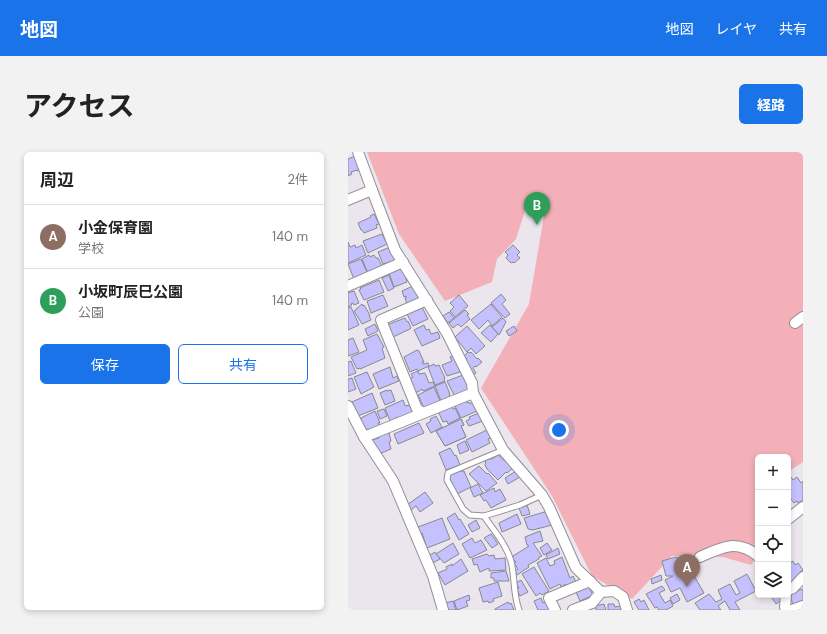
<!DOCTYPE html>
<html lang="ja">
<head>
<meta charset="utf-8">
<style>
	:root { --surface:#fff; --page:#f2f2f2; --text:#222; --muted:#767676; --line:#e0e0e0; --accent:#1a73e8 }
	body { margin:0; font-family:"DM Sans","Noto Sans JP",sans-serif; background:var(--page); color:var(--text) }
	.controls { position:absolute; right:12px; bottom:12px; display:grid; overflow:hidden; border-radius:6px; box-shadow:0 2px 6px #0003 }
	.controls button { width:36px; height:36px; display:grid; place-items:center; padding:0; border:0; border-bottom:1px solid var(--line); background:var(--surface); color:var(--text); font:20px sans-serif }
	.you { position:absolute; left:211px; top:278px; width:14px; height:14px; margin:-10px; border:3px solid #fff; border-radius:50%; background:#1a73e8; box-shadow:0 0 0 6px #1a73e833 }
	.badge { display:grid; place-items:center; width:26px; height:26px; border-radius:50%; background:var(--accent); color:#fff; font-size:13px; font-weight:700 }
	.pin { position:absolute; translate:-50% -33px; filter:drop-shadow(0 1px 2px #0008) }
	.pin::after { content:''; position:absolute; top:21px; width:14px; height:12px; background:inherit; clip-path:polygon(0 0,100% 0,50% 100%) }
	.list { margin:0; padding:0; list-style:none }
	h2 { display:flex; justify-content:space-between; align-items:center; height:52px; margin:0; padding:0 16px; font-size:17px }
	h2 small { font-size:13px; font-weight:400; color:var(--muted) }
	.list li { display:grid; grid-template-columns:26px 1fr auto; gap:12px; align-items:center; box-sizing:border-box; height:64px; padding:0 16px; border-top:1px solid var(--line) }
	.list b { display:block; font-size:15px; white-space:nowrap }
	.list p { margin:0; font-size:13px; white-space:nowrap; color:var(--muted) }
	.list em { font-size:13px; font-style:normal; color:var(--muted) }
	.actions { display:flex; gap:8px; padding:12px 16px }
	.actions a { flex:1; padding:9px 0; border:1px solid var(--accent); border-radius:6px; text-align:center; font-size:14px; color:var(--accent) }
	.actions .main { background:var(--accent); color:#fff }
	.icon { flex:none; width:22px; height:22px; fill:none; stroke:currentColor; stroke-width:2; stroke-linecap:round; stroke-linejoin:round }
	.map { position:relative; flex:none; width:455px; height:458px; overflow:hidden; border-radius:6px }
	header { display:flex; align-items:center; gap:24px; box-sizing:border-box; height:56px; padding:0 20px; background:var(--accent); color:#fff }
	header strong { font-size:19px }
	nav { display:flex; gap:22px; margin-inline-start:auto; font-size:14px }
	.intro { display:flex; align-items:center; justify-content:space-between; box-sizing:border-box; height:96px; padding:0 24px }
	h1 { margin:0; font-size:28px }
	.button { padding:10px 18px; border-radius:6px; background:var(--accent); color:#fff; font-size:14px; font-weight:700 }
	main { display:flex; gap:24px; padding:0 24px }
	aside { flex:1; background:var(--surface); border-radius:6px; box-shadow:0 2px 6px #0003 }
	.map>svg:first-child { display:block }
	.green { fill:#f3b0b8 }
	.building { fill:#c5c1fe; stroke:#88888f }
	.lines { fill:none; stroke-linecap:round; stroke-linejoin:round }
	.service-casing { stroke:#938f95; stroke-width:7 }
	.minor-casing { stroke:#938f95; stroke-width:12 }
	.service { stroke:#fff; stroke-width:5 }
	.minor { stroke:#fff; stroke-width:10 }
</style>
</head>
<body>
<header>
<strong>地図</strong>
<nav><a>地図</a><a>レイヤ</a><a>共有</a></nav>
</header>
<div class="intro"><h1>アクセス</h1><a class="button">経路</a></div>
<main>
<aside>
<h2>周辺<small>2件</small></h2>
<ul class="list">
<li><span class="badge" style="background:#8d6e63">A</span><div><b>小金保育園</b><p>学校</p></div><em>140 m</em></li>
<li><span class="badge" style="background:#2e9e5b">B</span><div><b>小坂町辰巳公園</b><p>公園</p></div><em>140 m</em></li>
</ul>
<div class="actions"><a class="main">保存</a><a>共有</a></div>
</aside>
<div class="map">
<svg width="455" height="458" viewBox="0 0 455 458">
	<rect width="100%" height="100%" fill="#ebe6ed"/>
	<polygon class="green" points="19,0 455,0 455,310 440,320 440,305 410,305 410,403 403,413 375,405 324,404 284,447 244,424 204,344 133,236 181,152 199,46 182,43 168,87 149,107 144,130 97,149 51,82"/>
	<g class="building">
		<polygon points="7,4 13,18 9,19 9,18 3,20 4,22 0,24 0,7"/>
		<polygon points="26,62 31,72 28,73 29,76 16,81 14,78 13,78 10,71 23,65 22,64"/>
		<polygon points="34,82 39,92 20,101 15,89"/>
		<polygon points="0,90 2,95 7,93 8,96 14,93 18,103 0,111"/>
		<polygon points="165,93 172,100 169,103 172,106 166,111 165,110 163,111 158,106 160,103 157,100"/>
		<polygon points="42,95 49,108 35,112 30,100"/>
		<polygon points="21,103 22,105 26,103 28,106 30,106 34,114 20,121 14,107"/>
		<polygon points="13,107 19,120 6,127 0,112"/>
		<polygon points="55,116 59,130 46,135 41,121"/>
		<polygon points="41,123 46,136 40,139 34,126"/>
		<polygon points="31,128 36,140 16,148 11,138 13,137 12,136"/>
		<polygon points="65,134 72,146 59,152 57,146 58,146 58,144 56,145 54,139"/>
		<polygon points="6,139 11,151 6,153 5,151 3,152 4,153 0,155 0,141"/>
		<polygon points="153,142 158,148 154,152 162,162 157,166 143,151"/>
		<polygon points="35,143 40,154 23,161 19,149"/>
		<polygon points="111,143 120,154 107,165 102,159 106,155 102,151"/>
		<polygon points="14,152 15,154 16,153 22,163 21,163 23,168 14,172 6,159 8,158 8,157"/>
		<polygon points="143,152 154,165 144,174 140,168 131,177 123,168"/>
		<polygon points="3,155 11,173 0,178 0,156"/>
		<polygon points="74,155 80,167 65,174 59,162"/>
		<polygon points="117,158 121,162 119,163 122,167 113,175 110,172 105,176 101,171"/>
		<polygon points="101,160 106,166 100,171 95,164"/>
		<polygon points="57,166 59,170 60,169 63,176 62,177 45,185 39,173"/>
		<polygon points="155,166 158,170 151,183 144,175"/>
		<polygon points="27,172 30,179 20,184 17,177"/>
		<polygon points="76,173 78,178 81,177 83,182 90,180 92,186 74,194 66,178"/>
		<polygon points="142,173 150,182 143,190 133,181"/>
		<polygon points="119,174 137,194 128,202 123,196 119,200 107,185"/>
		<polygon points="166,174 169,179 161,184 158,179"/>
		<polygon points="29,182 36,195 34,196 37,206 12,217 12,216 9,217 3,205 19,198 15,188"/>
		<polygon points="5,186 11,200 0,204 0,188"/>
		<polygon points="69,198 71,199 76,210 74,210 75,212 80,211 81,214 70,219 69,217 62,220 56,205"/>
		<polygon points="120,200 122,201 123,200 129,207 130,206 134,210 128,215 127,214 125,216 128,221 124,223 120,215 122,215 118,209 119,208 116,204"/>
		<polygon points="106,203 112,220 99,224 94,213 104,209 102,205"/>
		<polygon points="3,209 8,221 0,224 0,210"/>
		<polygon points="86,212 87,214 91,213 97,226 96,227 97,229 87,233 80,215"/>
		<polygon points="42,215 45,226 49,224 51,229 31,237 25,222"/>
		<polygon points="70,219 71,222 77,221 81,231 85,230 87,234 75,239 74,237 70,240 67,240 61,227 65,225 63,222"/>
		<polygon points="19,220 26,235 13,242 6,225"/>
		<polygon points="115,223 121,238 106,243 99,229"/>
		<polygon points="4,226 8,237 0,240 0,227"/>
		<polygon points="97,230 102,242 101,242 102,246 93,249 87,234"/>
		<polygon points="86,235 92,249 76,256 70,243"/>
		<polygon points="39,238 39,239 43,238 47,249 37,253 32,241"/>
		<polygon points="24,241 30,256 10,264 4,250"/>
		<polygon points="117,247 119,251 121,250 122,252 125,250 129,259 113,266 106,252"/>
		<polygon points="55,248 57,254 63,253 66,260 51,267 50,265 42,269 37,256"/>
		<polygon points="103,254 105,257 107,256 112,266 100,272 99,269 95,270 90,259"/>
		<polygon points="36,257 39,264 32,267 29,259"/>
		<polygon points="27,259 32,271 30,271 32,275 22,280 21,277 15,278 13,272 14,271 13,266"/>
		<polygon points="131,261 135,269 121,274 118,269 122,267 121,265"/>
		<polygon points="88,264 94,275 83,281 78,272 83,269 82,267"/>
		<polygon points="113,267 116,273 113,274 118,285 97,294 88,279"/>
		<polygon points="113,267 116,273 113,274 118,285 97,294 88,279"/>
		<polygon points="71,271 76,281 50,292 46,282"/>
		<polygon points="139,278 143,286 140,287 142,291 124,300 118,288"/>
		<polygon points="41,281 43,289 41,290 43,297 31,302 24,288 31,286 30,283"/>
		<polygon points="117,289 121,298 112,302 109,293"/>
		<polygon points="102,296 107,304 108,303 112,313 98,318 91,301"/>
		<polygon points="150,303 165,316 159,321 158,320 150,328 139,317 137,313 138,307 144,307"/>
		<polygon points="131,314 139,322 140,321 149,331 138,339 121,322"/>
		<polygon points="114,318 114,320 116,319 123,335 109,342 101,325 103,324 102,323"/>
		<polygon points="168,319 172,325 160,332 157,326"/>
		<polygon points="440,321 445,328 449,325 453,331 455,329 455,348 450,351 449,349 446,351 440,343"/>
		<polygon points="130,332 135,341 126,345 122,336"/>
		<polygon points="146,336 147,340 152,337 158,348 143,356 138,348 136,349 132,343"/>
		<polygon points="77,340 85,351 72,360 68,354 63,358 59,353"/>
		<polygon points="179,353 182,362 174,364 171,356"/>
		<polygon points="200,359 204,373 185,378 180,377 176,366"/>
		<polygon points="107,361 111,368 112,367 121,382 111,388 99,366"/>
		<polygon points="169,362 173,372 154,380 151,371"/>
		<polygon points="94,366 102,387 79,396 74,381 72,382 70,375"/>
		<polygon points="128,368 132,376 124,380 120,373"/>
		<polygon points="192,379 195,389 185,391 194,404 191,405 191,407 180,413 181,415 169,423 167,419 170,417 166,411 168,410 164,406 165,404 181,394 179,393 177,385"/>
		<polygon points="143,382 150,392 144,396 136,386"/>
		<polygon points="124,386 127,391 133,388 139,398 122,406 114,392"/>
		<polygon points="105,391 111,402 96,411 88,402"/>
		<polygon points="199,391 204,398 196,403 192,396"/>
		<polygon points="210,396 212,402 200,407 198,403"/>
		<polygon points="87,400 92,407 85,411 82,403"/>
		<polygon points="139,402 141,404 146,403 147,407 157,406 158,418 141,419 141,416 132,420 129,412 126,413 124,407"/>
		<polygon points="214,405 222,426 225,424 229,432 220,436 218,432 213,435 212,432 202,437 189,411 198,406 202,414 207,412 206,409"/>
		<polygon points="328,405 333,408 330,412 332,420 341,415 356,441 339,450 332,436 323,440 317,428 325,424 318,424 314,409"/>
		<polygon points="113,407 120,419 97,433 90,421 99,417 98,415 104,412 104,414"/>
		<polygon points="445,409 447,413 450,411 455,418 452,420 453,423 442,431 440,428 440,413"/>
		<polygon points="186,415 201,439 194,443 192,441 188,444 174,422"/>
		<polygon points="158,419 161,429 146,429 146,426 143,426 143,421"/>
		<polygon points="399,422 408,439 387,450 392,458 382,458 377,449 370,454 373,458 352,458 347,451 361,442 368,450 374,447 370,438 382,432 388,443 392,441 386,429"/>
		<polygon points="313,423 314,428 304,432 303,427"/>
		<polygon points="173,428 180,440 172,444 169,438 171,436 168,431"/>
		<polygon points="150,430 154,444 145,447 146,449 141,451 140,449 135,450 131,436"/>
		<polygon points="240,434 245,443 232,449 228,440"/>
		<polygon points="314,434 317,438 311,441 317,451 322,448 325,454 318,458 311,458 309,455 307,456 298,442"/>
		<polygon points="455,437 455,449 445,453 442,443 443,443 443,441"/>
		<polygon points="329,442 332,448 325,452 322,446"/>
		<polygon points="121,443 122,448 118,449 120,454 109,458 106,449"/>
		<polygon points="422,443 434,443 435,447 428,452"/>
		<polygon points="193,446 195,451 198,449 204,458 190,458 186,449"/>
		<polygon points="291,447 293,450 296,448 301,458 291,458 286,450"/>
		<polygon points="105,449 108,458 99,458 97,451"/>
		<polygon points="160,450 161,452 163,451 166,458 147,458 147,457"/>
		<polygon points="256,452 258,458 248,458 247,454"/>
		<polygon points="260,452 266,452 267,455 273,454 273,458 260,458"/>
	</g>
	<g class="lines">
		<defs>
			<g id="service">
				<polyline points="136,364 122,363 115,357 99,328 100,321 155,298"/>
				<path d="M171,458C165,442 167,425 163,409C158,392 146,379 136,364L172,353L194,343"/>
			</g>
			<g id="minor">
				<polyline points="10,0 24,38"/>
				<polyline points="0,48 24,38 47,98 99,181 124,231 125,241 155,298 194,343 201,355 228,416 253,440 266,439 275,445 279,458"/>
				<polyline points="0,134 55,110"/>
				<polyline points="447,171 455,165"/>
				<polyline points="0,254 16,285 45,329 85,424 95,458"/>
				<polyline points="75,261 69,257 33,168 79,148"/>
				<polyline points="16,285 125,241"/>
				<polyline points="440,367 455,355"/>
				<path d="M352,405C374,395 389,387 410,404"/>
				<polyline points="440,438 445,436 455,425"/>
				<polyline points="438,443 437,455 439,458"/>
				<polyline points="207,458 201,446 242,429"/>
				<polyline points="225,458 244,451 253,440"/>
				<polyline points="444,458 455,454"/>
			</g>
		</defs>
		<use href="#service" class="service-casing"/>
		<use href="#minor" class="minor-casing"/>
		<use href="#service" class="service"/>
		<use href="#minor" class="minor"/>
	</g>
</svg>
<div class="controls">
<button>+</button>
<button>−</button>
<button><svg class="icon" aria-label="locate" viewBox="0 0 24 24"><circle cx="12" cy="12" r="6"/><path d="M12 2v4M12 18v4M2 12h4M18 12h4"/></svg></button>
<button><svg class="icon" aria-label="layers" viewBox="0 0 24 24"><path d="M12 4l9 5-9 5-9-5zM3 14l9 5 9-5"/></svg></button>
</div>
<div class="you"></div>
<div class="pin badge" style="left:339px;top:435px;background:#8d6e63">A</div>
<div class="pin badge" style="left:189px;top:73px;background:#2e9e5b">B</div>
</div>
</main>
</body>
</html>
